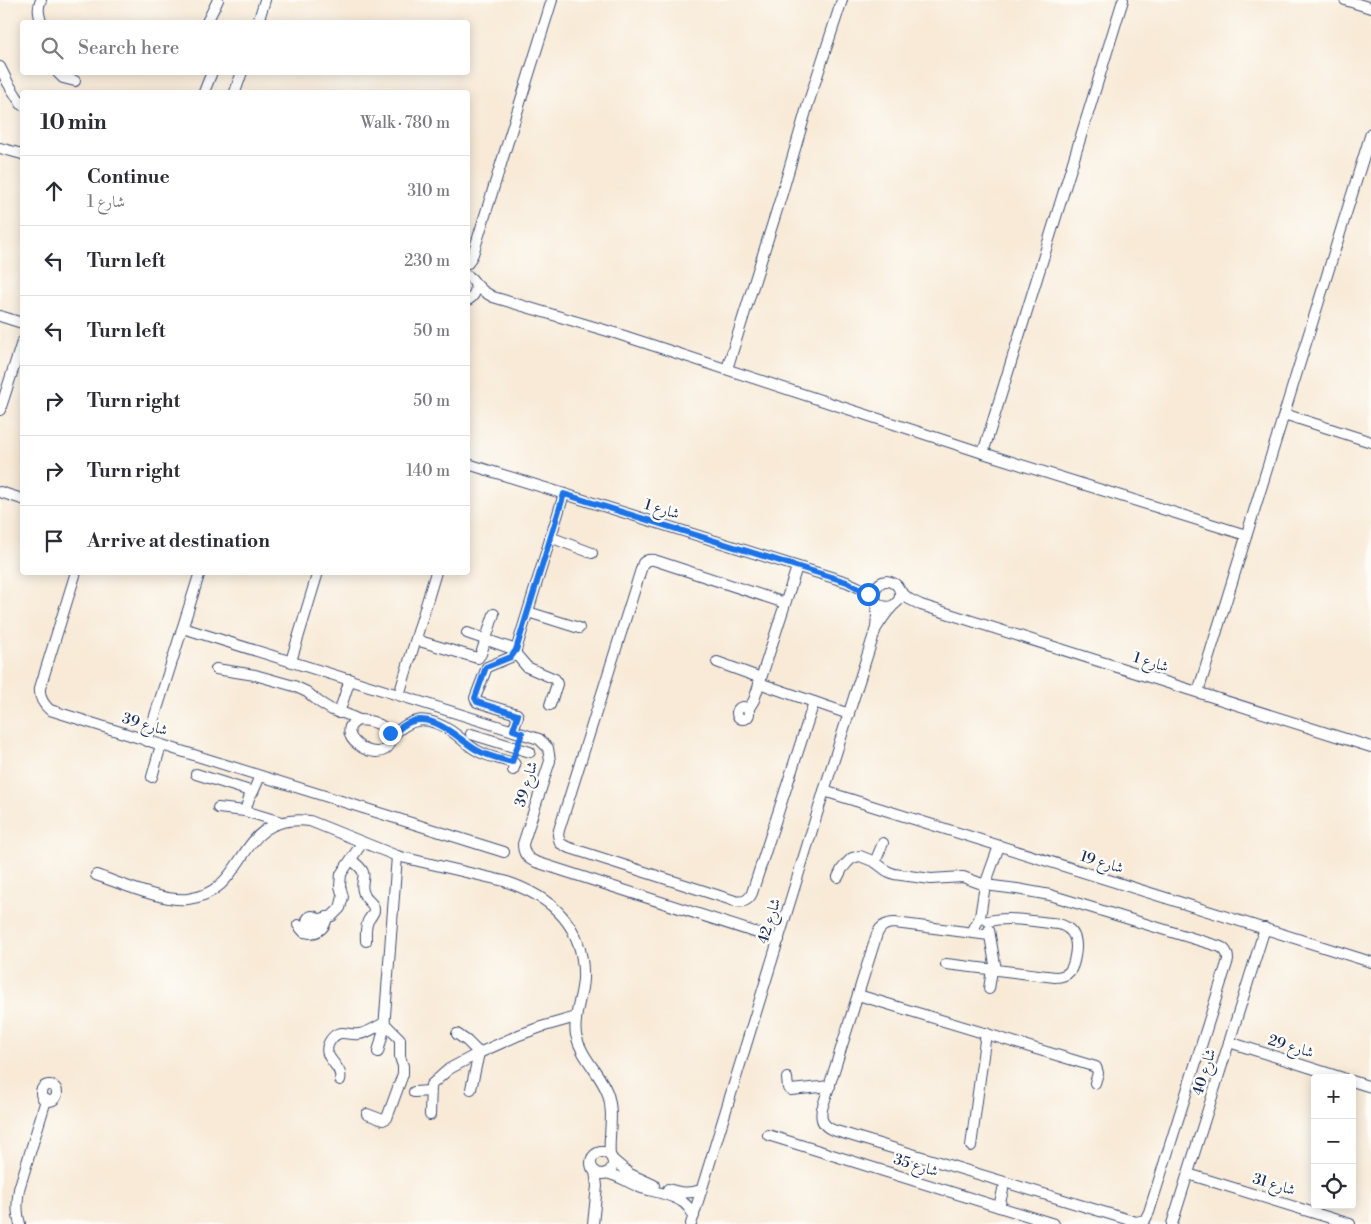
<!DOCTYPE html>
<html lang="en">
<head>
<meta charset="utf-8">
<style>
	:root { --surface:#fff; --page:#f7f7f7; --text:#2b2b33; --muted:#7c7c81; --line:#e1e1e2 }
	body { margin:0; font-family:"Libre Bodoni",Amiri,serif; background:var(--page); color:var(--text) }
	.controls { position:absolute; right:15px; bottom:15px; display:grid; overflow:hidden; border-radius:5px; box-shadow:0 2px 12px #0003 }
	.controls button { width:45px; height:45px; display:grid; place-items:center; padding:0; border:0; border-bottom:1px solid var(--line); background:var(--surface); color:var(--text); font:25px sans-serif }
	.stop { position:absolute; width:15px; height:15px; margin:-11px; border:4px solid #1a73e8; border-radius:50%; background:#fff }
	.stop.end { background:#1a73e8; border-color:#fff; box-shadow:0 1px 5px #0008 }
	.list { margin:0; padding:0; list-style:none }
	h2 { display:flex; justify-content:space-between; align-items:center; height:65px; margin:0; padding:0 20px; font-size:21px }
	h2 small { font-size:16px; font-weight:400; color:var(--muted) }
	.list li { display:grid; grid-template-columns:32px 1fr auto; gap:15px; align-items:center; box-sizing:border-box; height:70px; padding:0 20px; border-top:1px solid var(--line) }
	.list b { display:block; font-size:19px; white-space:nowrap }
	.list p { margin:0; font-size:16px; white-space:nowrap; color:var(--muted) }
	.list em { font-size:16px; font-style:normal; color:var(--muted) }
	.icon { flex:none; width:28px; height:28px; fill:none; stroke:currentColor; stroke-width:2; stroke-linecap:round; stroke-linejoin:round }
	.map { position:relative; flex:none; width:1371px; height:1224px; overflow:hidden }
	.search { position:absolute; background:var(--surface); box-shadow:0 2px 12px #0003; left:20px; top:20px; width:450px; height:55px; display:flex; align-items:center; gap:12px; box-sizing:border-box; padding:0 18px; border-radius:5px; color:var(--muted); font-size:19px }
	.panel { position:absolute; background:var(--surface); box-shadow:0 2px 12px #0003; left:20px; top:90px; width:450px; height:485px; border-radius:5px }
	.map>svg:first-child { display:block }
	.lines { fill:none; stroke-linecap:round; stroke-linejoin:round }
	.minor-casing { stroke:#3c4b70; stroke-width:12 }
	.minor { stroke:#fff; stroke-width:10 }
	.route { stroke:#1a73e8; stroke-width:6 }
	.labels { text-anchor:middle; stroke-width:5; stroke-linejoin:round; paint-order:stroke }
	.street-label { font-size:15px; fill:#1b2f5e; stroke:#fdfcf7 }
</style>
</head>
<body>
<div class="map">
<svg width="1371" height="1224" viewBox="0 0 1371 1224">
	<rect width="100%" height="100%" fill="#fdfcf7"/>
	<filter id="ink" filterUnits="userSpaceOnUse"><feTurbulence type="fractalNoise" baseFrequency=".02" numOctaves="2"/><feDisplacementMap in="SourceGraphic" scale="10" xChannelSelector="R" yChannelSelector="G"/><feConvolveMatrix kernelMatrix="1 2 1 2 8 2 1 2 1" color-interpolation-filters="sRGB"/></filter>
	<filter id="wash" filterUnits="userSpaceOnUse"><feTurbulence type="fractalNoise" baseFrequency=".0096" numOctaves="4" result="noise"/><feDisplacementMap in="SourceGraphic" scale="20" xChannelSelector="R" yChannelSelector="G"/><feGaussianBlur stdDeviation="1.12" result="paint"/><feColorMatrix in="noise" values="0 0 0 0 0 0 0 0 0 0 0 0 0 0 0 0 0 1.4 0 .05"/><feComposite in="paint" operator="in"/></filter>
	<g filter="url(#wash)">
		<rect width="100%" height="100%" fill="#f8ead7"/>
	</g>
	<g filter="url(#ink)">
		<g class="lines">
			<defs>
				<g id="minor">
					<path d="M41,0C37,8 39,14 41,22"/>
					<polyline points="1345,0 1371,8"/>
					<polyline points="207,22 218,0"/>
					<polyline points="258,22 265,0"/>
					<polyline points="0,67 8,83 22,105"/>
					<polyline points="57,72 63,78 75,81"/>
					<polyline points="204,92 212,72"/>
					<polyline points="235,92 242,72"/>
					<polyline points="0,148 22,154"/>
					<polyline points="468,263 473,254 552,0"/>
					<path d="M468,276C478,282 478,294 468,300"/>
					<polyline points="475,283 483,291 493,297 618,334 983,453 1246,535"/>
					<polyline points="0,316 22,323"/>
					<polyline points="727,369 781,197 808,104 842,0"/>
					<polyline points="0,410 22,342"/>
					<polyline points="1284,414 1371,442"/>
					<polyline points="983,453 1123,0"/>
					<polyline points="468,464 847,582 862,589 875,598"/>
					<polyline points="0,492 22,499"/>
					<polyline points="550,537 592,553"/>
					<path d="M76,572L40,688C39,697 43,704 50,710L504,852"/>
					<polyline points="900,591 909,599 921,605 1371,747"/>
					<path d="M785,603L654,560C649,559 646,560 643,563L559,830L558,835L560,843L567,847L735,901C743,903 749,900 752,893L814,702"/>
					<polyline points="528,612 579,628"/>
					<path d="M877,627C881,621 885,614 891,608C893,605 897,603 899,600C900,597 900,595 900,592C899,588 897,584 893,583C873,572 865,612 892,606"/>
					<path d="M183,628L539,739L548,748L550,761L523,844C523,853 527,859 536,862L779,940"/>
					<polyline points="467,633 516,650"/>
					<polyline points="416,640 474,657 478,658 481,654 494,614"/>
					<polyline points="515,653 527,667 555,679 557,684 550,705"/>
					<polyline points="291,661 318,572"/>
					<polyline points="717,662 761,678"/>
					<polyline points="216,669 255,675 294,686 307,692 319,702 332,710 346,714 359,720"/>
					<polyline points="759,683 849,714"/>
					<polyline points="1198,692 1371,133"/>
					<polyline points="399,695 436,572"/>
					<circle cx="743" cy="713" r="6"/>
					<polyline points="748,710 754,700 797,567"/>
					<polyline points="339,713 350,679"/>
					<path d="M359,720C371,720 382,724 390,733C392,737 392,740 390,744C377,768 329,731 359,720Z"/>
					<polyline points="513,730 518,716 517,714 477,702 475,698 487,667 511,657 516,650 564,494"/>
					<polyline points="471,734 530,752"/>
					<path d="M391,737C411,717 426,715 451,731C460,737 467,745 476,750C487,757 501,759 514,763L515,765L513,770"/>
					<polyline points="147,741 200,572"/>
					<polyline points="196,774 253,792 260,776"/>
					<polyline points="152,777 161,745"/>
					<polyline points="824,791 1371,962"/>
					<polyline points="218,808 245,811 281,822"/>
					<polyline points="245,811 251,792"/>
					<path d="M351,860C374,876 357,878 364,894C366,901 375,903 374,911C373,914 370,918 368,921C365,928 366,934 366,941"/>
					<polyline points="875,862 883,843"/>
					<path d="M96,875C120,883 163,902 188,899C251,891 234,812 310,821L397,856L504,881C551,896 585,926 583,979C582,998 573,1016 576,1035C581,1057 599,1072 607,1092C615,1113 608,1134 610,1156"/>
					<path d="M838,877L842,869L847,863L852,858L860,856L875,862L887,871L894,874L931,879L963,877L985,885L1017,889L1050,895L1218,946C1225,948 1228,953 1228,960L1149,1212L1145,1220L1136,1222L833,1130C823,1126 820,1119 822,1109L876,937C879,927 885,923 895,923L989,935"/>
					<circle cx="312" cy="921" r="5"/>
					<polyline points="316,920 332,916 340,908 343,897 340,886 341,874 362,843"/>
					<path d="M298,925L304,932C315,935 325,930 327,917"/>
					<polyline points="989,930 996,970"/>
					<polyline points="972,932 980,917 985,885 999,846"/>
					<path d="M946,964L1055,977C1069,977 1073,969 1075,956C1078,941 1075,929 1059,924C1035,922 1012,916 988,921"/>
					<polyline points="989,989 992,970"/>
					<polyline points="858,995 1096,1067 1098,1073 1095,1083"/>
					<polyline points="457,1034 467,1041 479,1053 471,1089"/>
					<polyline points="1229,1042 1343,1078"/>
					<polyline points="378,1052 384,1029 397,856"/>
					<polyline points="787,1078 788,1088 791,1090 830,1086"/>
					<path d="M340,1080C344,1065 319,1058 330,1041C339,1027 347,1036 359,1034C368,1033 376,1027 384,1023L400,1039V1057L403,1066V1074L387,1118L383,1120L367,1114"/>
					<polyline points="1352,1081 1371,1087"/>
					<circle cx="49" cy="1093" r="8"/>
					<polyline points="414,1092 430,1091"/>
					<polyline points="430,1115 431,1085 449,1069 479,1053 519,1035 541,1027 576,1017"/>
					<polyline points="768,1135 1054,1224"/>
					<polyline points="971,1146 986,1033"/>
					<circle cx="602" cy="1163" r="11"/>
					<polyline points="612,1159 630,1174 654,1185"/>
					<path d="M606,1173C618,1175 627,1182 639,1187C653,1192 673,1194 684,1203C689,1207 691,1211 694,1216"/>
					<polyline points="1188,1174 1350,1224"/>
					<path d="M668,1189C680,1193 689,1194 701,1190"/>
					<polyline points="999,1207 1003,1190"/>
					<path d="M20,1224C16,1212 17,1201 19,1189L46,1100"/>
					<polyline points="593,1224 597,1186 595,1171"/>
					<polyline points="691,1224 824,791 876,628 877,615 876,601"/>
					<polyline points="1172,1224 1265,928"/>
				</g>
			</defs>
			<use href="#minor" class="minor-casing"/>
			<use href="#minor" class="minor"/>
		</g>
	</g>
	<g class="lines" filter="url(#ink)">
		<path class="route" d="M390,733L391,737C396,732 400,727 406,724C432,710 456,737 475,749C486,756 500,759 512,762L522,733L513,730L518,715L477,702L475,698L486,667L511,657L516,650L564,494L847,582L868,594"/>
	</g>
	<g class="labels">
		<g class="street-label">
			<text transform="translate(662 509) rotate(17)" y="5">شارع 1</text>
			<text transform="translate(1151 662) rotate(17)" y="5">شارع 1</text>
			<text transform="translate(145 724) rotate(17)" y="5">شارع 39</text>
			<text transform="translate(526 784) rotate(-73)" y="5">شارع 39</text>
			<text transform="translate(1102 862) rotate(17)" y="5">شارع 19</text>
			<text transform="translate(769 921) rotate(-73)" y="5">شارع 42</text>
			<text transform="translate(1291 1046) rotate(17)" y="5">شارع 29</text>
			<text transform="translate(1204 1072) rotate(-73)" y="5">شارع 40</text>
			<text transform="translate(916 1165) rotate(17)" y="5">شارع 35</text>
			<text transform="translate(1274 1184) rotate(17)" y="5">شارع 31</text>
		</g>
	</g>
</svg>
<div class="controls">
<button>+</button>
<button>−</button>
<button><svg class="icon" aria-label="locate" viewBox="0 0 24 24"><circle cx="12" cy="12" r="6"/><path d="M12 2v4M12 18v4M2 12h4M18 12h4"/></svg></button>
</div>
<div class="stop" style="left:868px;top:594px"></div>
<div class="stop end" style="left:390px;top:733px"></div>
<div class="search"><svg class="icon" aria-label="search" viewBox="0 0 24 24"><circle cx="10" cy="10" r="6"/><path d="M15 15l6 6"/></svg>Search here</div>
<section class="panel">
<h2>10 min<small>Walk · 780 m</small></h2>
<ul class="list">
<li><svg class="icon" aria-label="ahead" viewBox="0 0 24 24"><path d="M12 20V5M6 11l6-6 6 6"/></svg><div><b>Continue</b><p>شارع 1</p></div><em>310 m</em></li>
<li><svg class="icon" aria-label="left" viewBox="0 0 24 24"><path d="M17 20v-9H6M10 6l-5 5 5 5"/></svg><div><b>Turn left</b></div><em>230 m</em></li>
<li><svg class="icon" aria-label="left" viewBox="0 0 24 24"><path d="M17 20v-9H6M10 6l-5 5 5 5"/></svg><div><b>Turn left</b></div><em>50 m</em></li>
<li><svg class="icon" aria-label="right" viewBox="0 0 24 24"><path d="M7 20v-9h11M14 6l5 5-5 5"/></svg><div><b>Turn right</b></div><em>50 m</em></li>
<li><svg class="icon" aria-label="right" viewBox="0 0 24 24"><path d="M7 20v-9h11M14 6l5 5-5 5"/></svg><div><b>Turn right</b></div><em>140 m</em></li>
<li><svg class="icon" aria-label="arrive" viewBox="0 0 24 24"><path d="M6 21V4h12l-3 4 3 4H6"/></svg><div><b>Arrive at destination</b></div></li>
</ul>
</section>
</div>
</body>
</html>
